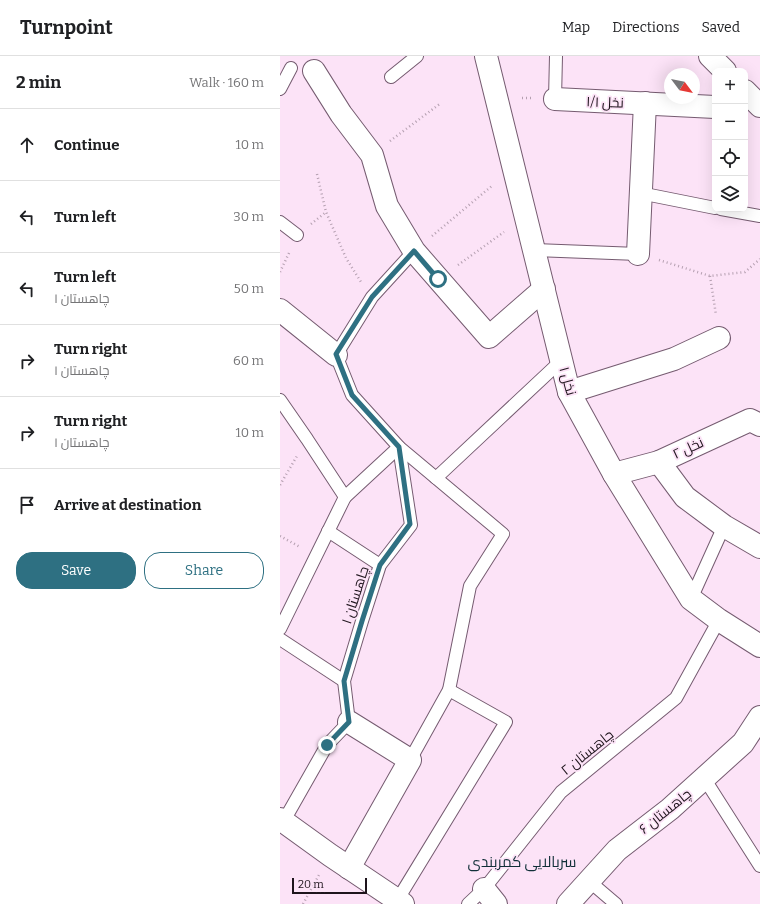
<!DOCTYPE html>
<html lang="en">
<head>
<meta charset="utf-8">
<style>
	:root { --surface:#fff; --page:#f2f2f2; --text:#202124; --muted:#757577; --line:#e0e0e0; --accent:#2e7082 }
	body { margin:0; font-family:Bitter,Cairo,serif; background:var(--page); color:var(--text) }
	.controls { position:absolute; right:12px; top:12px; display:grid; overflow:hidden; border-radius:8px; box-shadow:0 4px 16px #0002 }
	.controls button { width:36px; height:36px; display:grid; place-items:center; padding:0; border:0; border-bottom:1px solid var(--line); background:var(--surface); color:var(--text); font:20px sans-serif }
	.compass { position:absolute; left:384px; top:12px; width:36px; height:36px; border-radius:50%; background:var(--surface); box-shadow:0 4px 16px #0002; rotate:122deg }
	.scale { position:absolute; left:12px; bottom:10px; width:75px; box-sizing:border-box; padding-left:4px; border:2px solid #1e141c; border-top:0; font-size:11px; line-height:14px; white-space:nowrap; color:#1e141c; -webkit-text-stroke:3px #fce3f7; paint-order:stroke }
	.stop { position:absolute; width:12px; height:12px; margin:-9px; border:3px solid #2e7082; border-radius:50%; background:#fff }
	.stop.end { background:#2e7082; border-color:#fff; box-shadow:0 1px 4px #0008 }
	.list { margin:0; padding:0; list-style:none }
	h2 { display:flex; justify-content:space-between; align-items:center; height:52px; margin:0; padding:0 16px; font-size:17px }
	h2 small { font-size:13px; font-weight:400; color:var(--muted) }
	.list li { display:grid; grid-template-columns:26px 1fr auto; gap:12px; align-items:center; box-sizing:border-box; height:72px; padding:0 16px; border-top:1px solid var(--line) }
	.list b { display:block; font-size:15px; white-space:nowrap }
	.list p { margin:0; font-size:13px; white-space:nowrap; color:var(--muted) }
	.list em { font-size:13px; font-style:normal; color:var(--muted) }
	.actions { display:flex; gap:8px; padding:12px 16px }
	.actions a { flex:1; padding:9px 0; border:1px solid var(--accent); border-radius:16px; text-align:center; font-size:14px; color:var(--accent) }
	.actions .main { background:var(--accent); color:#fff }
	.icon { flex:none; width:22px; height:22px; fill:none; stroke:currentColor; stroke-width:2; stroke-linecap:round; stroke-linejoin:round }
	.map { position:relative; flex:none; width:480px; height:848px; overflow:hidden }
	header { display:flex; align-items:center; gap:24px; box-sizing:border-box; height:56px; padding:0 20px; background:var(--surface); border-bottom:1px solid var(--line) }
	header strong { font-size:19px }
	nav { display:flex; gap:22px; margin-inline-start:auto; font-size:14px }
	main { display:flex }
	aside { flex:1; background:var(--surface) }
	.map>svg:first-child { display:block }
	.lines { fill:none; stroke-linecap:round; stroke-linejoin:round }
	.service-casing { stroke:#755b70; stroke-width:14 }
	.minor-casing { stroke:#755b70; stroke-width:24 }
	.tertiary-casing { stroke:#755b70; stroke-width:24 }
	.path { stroke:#b5a0b1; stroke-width:2.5; stroke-dasharray:1 3; stroke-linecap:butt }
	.service { stroke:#fff; stroke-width:12 }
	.minor { stroke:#fff; stroke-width:22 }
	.tertiary { stroke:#fff; stroke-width:22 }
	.route { stroke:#2e7082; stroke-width:5 }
	.labels { text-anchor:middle; stroke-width:3.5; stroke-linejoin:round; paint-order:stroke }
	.street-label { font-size:14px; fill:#1e141c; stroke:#fce3f7 }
	.neighbourhood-label { font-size:15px; fill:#102f38; stroke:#fce3f7 }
</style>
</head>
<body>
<header>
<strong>Turnpoint</strong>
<nav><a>Map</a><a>Directions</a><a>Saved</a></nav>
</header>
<main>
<aside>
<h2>2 min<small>Walk · 160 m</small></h2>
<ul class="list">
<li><svg class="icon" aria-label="ahead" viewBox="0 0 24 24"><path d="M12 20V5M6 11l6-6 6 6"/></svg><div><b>Continue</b></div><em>10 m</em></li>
<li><svg class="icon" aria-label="left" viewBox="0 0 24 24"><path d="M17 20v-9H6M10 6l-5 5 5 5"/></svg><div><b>Turn left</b></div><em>30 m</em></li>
<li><svg class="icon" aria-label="left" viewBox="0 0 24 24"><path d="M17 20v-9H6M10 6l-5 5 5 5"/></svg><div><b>Turn left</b><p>چاهستان ۱</p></div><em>50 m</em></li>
<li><svg class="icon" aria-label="right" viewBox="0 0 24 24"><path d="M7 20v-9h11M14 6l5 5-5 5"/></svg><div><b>Turn right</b><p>چاهستان ۱</p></div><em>60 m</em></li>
<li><svg class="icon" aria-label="right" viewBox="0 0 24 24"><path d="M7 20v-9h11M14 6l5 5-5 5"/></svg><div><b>Turn right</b><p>چاهستان ۱</p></div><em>10 m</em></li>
<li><svg class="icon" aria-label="arrive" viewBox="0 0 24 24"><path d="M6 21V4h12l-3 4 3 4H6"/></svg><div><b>Arrive at destination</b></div></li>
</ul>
<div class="actions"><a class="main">Save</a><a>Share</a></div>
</aside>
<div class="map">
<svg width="480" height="848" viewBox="0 0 480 848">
	<rect width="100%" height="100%" fill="#fce3f7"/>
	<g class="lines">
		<defs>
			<g id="service">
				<polyline points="111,21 137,0"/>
				<polyline points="0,33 11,12"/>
				<polyline points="275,43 276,0"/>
				<polyline points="360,137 435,152"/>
				<polyline points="441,153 480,160"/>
				<polyline points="0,166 17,179"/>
				<polyline points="255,194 358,198"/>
				<polyline points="0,344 27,383 65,441 0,573"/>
				<polyline points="156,422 282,304"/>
				<polyline points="65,441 119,391 223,478 190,530 169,634 130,704"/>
				<polyline points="48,475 100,509"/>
				<polyline points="411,543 444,470"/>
				<polyline points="0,583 64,625"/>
				<polyline points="424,722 480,810"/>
				<polyline points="1,770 47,689 69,666 64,625 82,565 100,509 131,469 119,391 72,339 56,299 92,241 134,195"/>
				<polyline points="309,825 336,848"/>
				<polyline points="115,848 226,666 169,634"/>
				<polyline points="188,848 204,833 281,736 396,642 439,564"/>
			</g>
			<g id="minor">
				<polyline points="206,0 289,336 334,418 411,543 439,564 480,590"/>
				<polyline points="34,15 61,58 92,99 107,150 134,195 209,281 264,233"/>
				<polyline points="275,43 435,51"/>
				<polyline points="358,198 365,47"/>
				<polyline points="0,254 56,299"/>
				<polyline points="289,336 394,303 439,282"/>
				<polyline points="379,406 405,441 444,470 480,491"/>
				<polyline points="334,418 379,406 470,364 480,369"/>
				<polyline points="69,666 130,704 69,812"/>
				<polyline points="0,763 50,799 123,848"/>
				<polyline points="204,833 216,848"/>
				<polyline points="288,848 337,794 390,753 463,687 480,661"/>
			</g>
			<g id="tertiary">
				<polyline points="430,0 445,15"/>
				<polyline points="465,35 480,50"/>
			</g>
		</defs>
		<use href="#service" class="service-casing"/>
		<use href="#minor" class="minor-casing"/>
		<use href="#tertiary" class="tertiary-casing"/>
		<g class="path">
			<polyline points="242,42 253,42"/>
			<polyline points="110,85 161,47"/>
			<polyline points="37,118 46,156 66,202 81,226"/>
			<polyline points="31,168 46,156"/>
			<polyline points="152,180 213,129"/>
			<polyline points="379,204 430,220 465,216 480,203"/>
			<polyline points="178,209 224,176"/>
			<polyline points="0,216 10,195"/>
			<polyline points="430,220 436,259"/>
			<polyline points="0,429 17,400"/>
			<polyline points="0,480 20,491"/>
			<polyline points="23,848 39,819"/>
		</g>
		<use href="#service" class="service"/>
		<use href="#minor" class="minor"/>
		<use href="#tertiary" class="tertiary"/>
	</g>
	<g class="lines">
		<polyline class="route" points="47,689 69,666 64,625 82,565 100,509 130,468 119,391 72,339 56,298 92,241 134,195 158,223"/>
	</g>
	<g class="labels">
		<g class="street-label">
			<text transform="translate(325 46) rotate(2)" y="5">نخل ۱/۱</text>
			<text transform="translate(288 325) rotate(74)" y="5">نخل ۱</text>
			<text transform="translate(408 392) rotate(-25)" y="5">نخل ۲</text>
			<text transform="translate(75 539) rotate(-72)" y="5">چاهستان ۱</text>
			<text transform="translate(307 696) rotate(-39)" y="5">چاهستان ۲</text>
			<text transform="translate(385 755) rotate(-39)" y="5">چاهستان ۶</text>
		</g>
		<g class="neighbourhood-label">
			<text x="242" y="811">سربالایی کمربندی</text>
		</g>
	</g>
</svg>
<div class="controls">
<button>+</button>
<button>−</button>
<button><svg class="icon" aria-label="locate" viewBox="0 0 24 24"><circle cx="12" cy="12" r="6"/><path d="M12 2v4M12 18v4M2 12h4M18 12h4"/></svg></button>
<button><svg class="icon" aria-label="layers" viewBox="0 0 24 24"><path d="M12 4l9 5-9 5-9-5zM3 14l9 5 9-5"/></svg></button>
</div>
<svg class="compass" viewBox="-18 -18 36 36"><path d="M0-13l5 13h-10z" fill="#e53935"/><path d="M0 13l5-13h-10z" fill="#757577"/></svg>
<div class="scale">20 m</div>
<div class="stop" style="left:158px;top:223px"></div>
<div class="stop end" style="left:47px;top:689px"></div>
</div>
</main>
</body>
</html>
